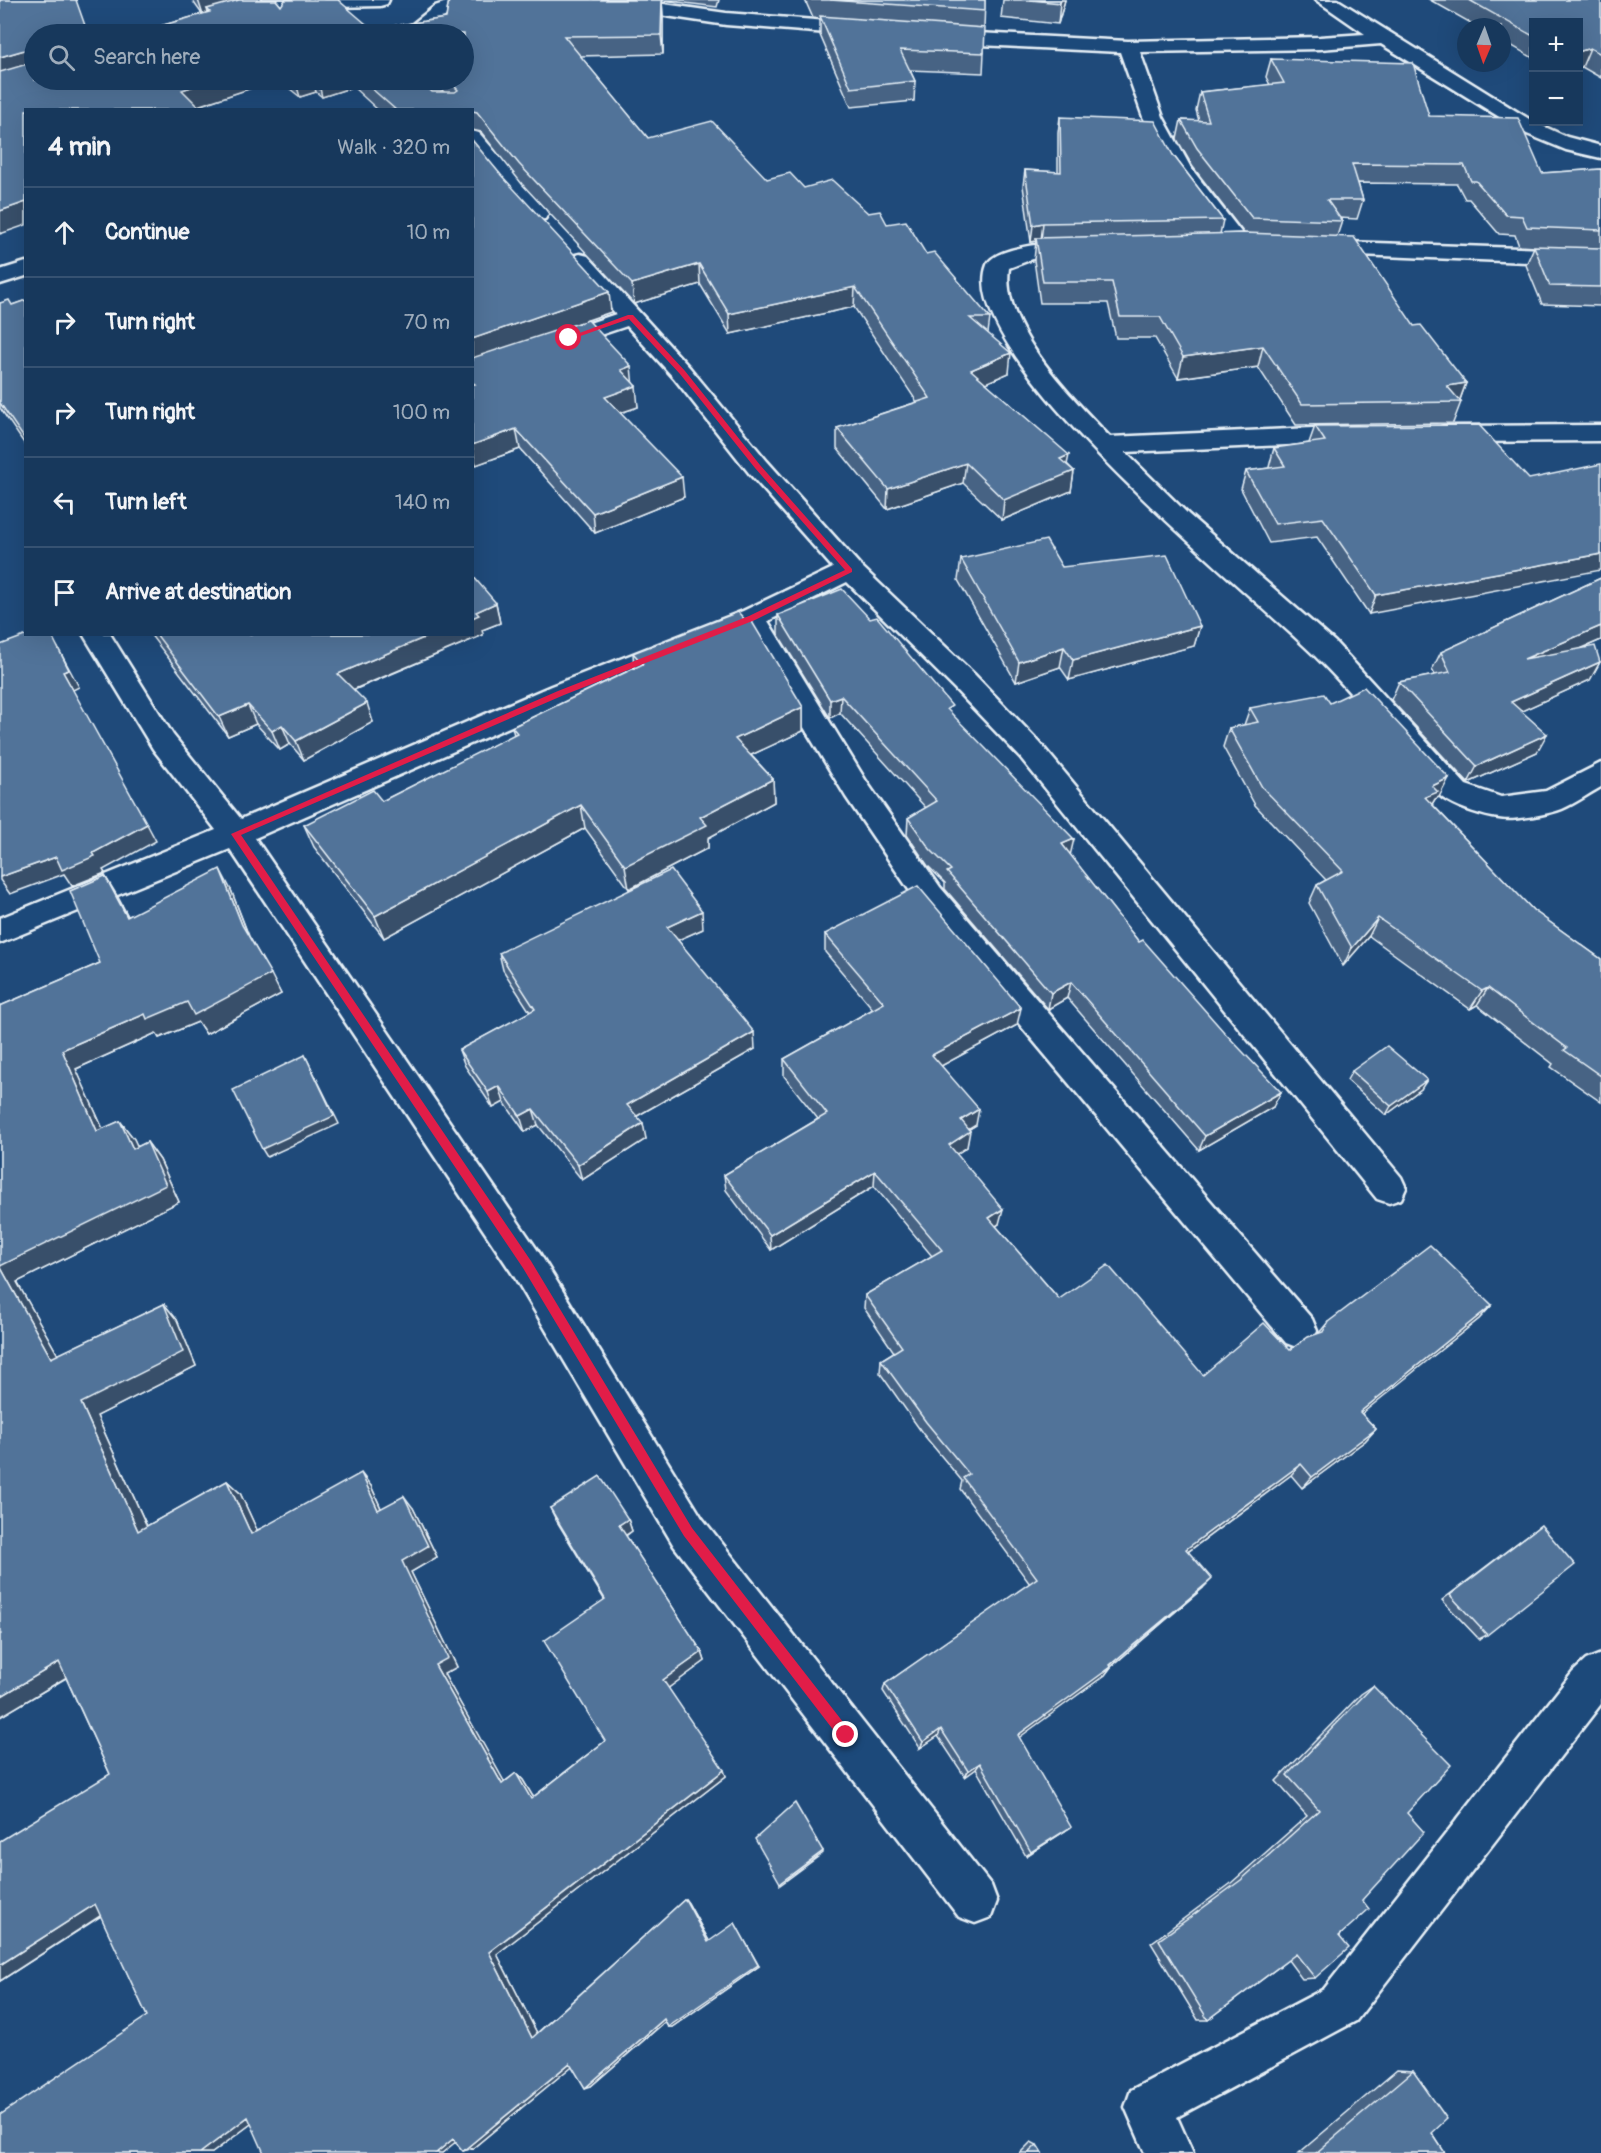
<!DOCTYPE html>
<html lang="en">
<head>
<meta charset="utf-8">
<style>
	:root { --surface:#17385c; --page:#244365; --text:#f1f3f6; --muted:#9eacbb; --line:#365272 }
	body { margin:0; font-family:Pangolin,sans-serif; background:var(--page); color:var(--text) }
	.controls { position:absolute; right:18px; top:18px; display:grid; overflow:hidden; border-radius:0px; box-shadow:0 6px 24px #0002 }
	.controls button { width:54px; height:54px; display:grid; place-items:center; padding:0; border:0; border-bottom:2px solid var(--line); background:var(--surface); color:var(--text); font:30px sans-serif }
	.compass { position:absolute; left:1457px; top:18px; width:54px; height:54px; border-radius:50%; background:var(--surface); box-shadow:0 6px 24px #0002; rotate:182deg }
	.stop { position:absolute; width:18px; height:18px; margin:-14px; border:4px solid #e11d48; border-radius:50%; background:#fff }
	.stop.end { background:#e11d48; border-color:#fff; box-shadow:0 2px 6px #0008 }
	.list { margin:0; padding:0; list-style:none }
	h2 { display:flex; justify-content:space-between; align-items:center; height:78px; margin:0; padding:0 24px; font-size:26px }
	h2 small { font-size:20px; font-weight:400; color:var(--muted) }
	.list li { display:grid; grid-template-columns:39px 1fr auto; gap:18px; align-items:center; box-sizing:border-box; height:90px; padding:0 24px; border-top:2px solid var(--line) }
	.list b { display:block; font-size:22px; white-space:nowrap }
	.list em { font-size:20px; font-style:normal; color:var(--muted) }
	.icon { flex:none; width:33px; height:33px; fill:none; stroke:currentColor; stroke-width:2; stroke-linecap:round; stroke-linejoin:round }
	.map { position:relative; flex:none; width:1601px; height:2153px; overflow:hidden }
	.search { position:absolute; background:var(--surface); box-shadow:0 6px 24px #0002; left:24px; top:24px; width:450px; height:66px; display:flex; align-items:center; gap:15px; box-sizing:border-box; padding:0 21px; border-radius:33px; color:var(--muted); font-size:22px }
	.panel { position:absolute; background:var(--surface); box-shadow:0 6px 24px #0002; left:24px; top:108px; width:450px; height:528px; border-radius:0px }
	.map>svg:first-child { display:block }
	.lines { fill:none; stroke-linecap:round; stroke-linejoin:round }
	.minor-casing { stroke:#e8f1f8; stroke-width:5 }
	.minor { fill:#1f4a7a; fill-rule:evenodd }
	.wall { fill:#466384; stroke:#e8f1f8; stroke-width:1.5 }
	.shaded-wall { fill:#39506b; stroke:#e8f1f8; stroke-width:1.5 }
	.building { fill:#517399; stroke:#e8f1f8; stroke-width:1.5 }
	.route { fill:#e11d48 }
</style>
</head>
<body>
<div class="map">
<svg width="1601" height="2153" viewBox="0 0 1601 2153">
	<rect width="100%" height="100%" fill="#1f4a7a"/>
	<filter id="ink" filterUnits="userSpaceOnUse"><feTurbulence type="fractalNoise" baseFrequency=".0167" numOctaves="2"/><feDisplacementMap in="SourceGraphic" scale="12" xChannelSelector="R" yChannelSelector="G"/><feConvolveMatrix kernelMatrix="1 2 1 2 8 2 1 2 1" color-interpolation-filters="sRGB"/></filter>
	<g filter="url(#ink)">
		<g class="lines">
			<defs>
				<g id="minor">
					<polygon points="264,0 293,0 291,4 183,34 155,34 157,30"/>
					<polygon points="326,0 389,0 387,4 380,6 335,7 328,5"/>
					<polygon points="452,0 479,0 477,4 449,14 420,34 400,34 435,6"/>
					<polygon points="542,0 636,0 726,13 865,24 872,26 874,30 872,34 865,36 726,25 626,10 551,6 544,4"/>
					<polygon points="1316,0 1338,0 1534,122 1567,137 1601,146 1601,158 1566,150 1527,134 1381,44 1320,49 1140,52 1163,117 1191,168 1251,245 1248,250 1240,252 1232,250 1172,170 1143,117 1120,52 940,43 933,41 931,37 933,33 940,31 1128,41 1320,37 1365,34"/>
					<polygon points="472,131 479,133 545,209 548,214 545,219 537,220 529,219 472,150"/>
					<path d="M1080,241L1088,243L1091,248L1088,253L1038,257L1009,268C1000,328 1072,397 1110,437L1356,426L1365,429L1368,434L1365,439L1356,442L1125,452L1189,515L1335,642L1466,785L1501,797L1546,791L1601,763V787C1588,794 1576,803 1562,809C1550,814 1512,821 1499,818C1483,816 1462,809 1448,801C1436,796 1426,779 1417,769C1383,732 1351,691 1315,656C1254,595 952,354 987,265C995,245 1061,242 1080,241Z"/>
					<polygon points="1318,241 1601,251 1601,265 1310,253 1307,248 1310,243"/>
					<polygon points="580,254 588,256 690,368 767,461 859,564 974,674 1040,743 1401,1177 1406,1188 1401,1199 1389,1203 1377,1199 1020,757 954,688 847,582 768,621 866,781 940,887 1312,1319 1317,1331 1312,1343 1299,1348 1286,1343 918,903 846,797 746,631 571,700 255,838 540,1254 702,1518 991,1885 997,1901 991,1917 975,1923 959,1917 674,1546 514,1276 230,849 0,943 0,918 216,830 153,749 83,634 110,634 173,735 241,819 551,686 743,611 833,568 749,473 674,378 627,326 472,378 472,363 616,314 569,261 572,256"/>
					<polygon points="26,262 26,276 0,284 0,270"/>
					<polygon points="1601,425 1601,441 1444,442 1435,439 1432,434 1435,429 1444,426"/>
					<polygon points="1601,1654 1601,1704 1356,2021 1177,2117 1193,2153 1145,2153 1125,2107 1131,2090 1324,1989 1573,1672 1586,1660"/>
				</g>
			</defs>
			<use href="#minor" class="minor-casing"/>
			<use href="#minor" class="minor"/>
		</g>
		<g class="wall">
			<polygon points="0,0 76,0 34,80 276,80 198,106 26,110"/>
			<polygon points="192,0 276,0 281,6 372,29 446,18 449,0 719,0 717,7 662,0 663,17 663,54 580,56 648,138 767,179 804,188 868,213 887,224 926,254 990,318 988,333 1009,373 986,383 1074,471 1071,491 1002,520 963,483 887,509 837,448 837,428 917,402 854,307 730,334 700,284 634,304 522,184 481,132 472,130 472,110 378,110 353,87 322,97 316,92 300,97 279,80 420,80 432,92 444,92 433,80 464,80 464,34 132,34 202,14"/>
			<polygon points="805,0 985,0 984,28 984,53 983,73 910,70 915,81 914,101 851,107 820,35 820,19 813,18"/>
			<polygon points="1003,0 1065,0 1058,24 1001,18"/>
			<polygon points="1430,0 1601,0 1601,78 1582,67 1578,22 1533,22 1533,58 1502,40 1502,27 1478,27"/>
			<polygon points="1271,59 1429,116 1542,173 1601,169 1601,306 1542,304 1526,265 1534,247 1519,246 1515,235 1499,234 1469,199 1465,199 1457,184 1358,183 1363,200 1357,219 1340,218 1342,221 1337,236 1414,326 1466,383 1460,400 1461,402 1453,423 1296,425 1258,367 1178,378 1155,338 1116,338 1108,303 1040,303 1034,260 1036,241 1031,242 1023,186 1025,170 1058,172 1058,133 1060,117 1173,155 1223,220 1220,234 1244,233 1193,167 1177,139 1181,120 1199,121 1196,110 1200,92 1270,85 1266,77"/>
			<polygon points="472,140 611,312 574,325 633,383 638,407 620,413 684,497 595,533 520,449 476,465 472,461"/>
			<polygon points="26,300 26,446 0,408 0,303 12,305"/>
			<polygon points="1479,425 1369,614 1317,537 1269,543 1241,489 1246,471 1269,468 1269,467 1274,448 1309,443 1315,426"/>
			<polygon points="961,559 1062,567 1200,626 1194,646 1069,680 1060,667 1016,682 958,580"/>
			<polygon points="1601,578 1601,640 1583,648 1600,662 1590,680 1521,711 1537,752 1468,783 1391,700 1399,682 1435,675 1432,670 1441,652"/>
			<polygon points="496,603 500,623 482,630 483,635 354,690 373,722 304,760 290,744 280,750 256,724 228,736 150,634 472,634"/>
			<polygon points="778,615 951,713 1070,855 1139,942 1273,1107 1199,1150 1067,998 1048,1009 945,889 945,883 928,866 907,835 908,818 926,808 840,713 830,718 778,634"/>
			<polygon points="633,653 803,707 803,731 751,755 773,779 774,802 708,838 708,848 629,889 585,828 384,938 314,847 304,825 382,801 514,735 512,727 634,668"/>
			<polygon points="1330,703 1439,797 1435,799 1432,804 1533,910 1601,959 1601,1102 1551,1067 1553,1064 1477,1005 1470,1009 1369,936 1343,966 1309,903 1317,885 1326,880 1255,805 1223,747 1229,728 1244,725 1250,708"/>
			<polygon points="105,876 128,916 231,890 249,936 281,994 206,1034 198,1022 159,1038 156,1033 76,1069 103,1129 120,1121 134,1139 137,1147 147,1142 160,1160 179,1202 17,1282 58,1355 164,1304 177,1320 196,1366 97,1416 147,1526 227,1481 240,1493 257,1530 371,1486 381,1508 413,1508 437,1557 411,1572 457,1667 444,1674 504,1782 516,1773 523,1780 533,1797 605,1741 604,1599 556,1520 550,1508 628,1519 632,1531 626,1536 702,1652 705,1661 668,1688 726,1776 497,1954 537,2033 685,1899 688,1903 709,1941 759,1966 672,2027 668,2027 665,2022 591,2086 572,2066 473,2148 463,2151 455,2142 442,2153 251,2124 212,2153 0,2153 147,2016 101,1916 0,1981 110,1774 66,1678 0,1717 0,1635 1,1634 0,1006 100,963"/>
			<polygon points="703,929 678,940 755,1049 637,1116 646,1139 582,1180 538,1125 525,1132 504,1102 493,1108 465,1066 459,1050 530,1012 503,970 499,953"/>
			<polygon points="825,934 1017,1025 941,1066 976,1125 969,1129 967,1147 956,1154 999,1224 996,1226 1059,1299 1203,1375 1290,1350 1319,1333 1328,1322 1492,1305 1479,1319 1361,1413 1376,1429 1365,1441 1302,1488 1291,1475 1188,1552 1203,1588 1111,1667 1105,1675 1019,1737 1065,1831 1026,1856 976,1769 965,1777 938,1736 920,1748 883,1691 885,1684 1030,1584 960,1489 962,1481 923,1434 880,1373 881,1360 894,1352 864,1308 865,1295 932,1256 874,1186 771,1250 726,1190 724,1175 818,1119 784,1076 784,1059 873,1009 825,952"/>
			<polygon points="1352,1071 1421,1089 1386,1115 1347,1080"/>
			<polygon points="1541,1525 1487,1635 1479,1639 1442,1600"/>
			<polygon points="1373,1686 1407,1813 1362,1900 1315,1978 1302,1979 1288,1960 1208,2020 1198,2020 1151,1943 1230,1884 1307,1816 1276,1781 1361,1694"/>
			<polygon points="1397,2070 1413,2071 1432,2133 1445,2153 1299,2153"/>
			<polygon points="1031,2142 1037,2145 1042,2153 1020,2153"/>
		</g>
		<g class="shaded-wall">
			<polygon points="198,0 256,0 207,9 208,13 203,15"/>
			<polygon points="662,0 663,17 663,54 661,35"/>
			<polygon points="1061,0 1065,0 1058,24 1060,3"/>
			<polygon points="1590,48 1582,67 1578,68 1578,52"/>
			<polygon points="28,49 29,58 33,69 0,79 0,57"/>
			<polygon points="212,80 276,80 188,109 182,90"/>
			<polygon points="295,80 313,80 316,92 300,97"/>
			<polygon points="318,80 351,80 353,87 322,97"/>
			<polygon points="26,202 26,225 0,234 0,211"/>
			<polygon points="1043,223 1041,240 1036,238 1036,241 1031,242 1033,225"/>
			<polygon points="699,264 700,284 634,304 632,284"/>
			<polygon points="855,287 854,307 730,334 729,314"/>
			<polygon points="609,292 611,312 472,360 472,339"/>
			<polygon points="1263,346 1258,367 1178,378 1183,357"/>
			<polygon points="1011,353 1009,373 969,390 971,370"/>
			<polygon points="631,366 633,387 621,370"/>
			<polygon points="1466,383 1459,402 1447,386"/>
			<polygon points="636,386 638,407 608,417 605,397"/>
			<polygon points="516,429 520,449 476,465 472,445"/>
			<polygon points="1069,455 1065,474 1074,471 1071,491 1002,520 1004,500 1060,459"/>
			<polygon points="966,463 963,483 887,509 888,489"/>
			<polygon points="682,477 684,497 595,533 593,513"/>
			<polygon points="1601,554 1601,570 1369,614 1376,595"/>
			<polygon points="496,603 500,623 482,630 483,635 345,693 338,674 433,634 472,634 472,618 476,612"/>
			<polygon points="1200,626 1194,646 1069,680 1073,660"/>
			<polygon points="1601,626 1601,640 1515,677 1524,659"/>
			<polygon points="57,646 79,687 73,690 63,672"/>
			<polygon points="1064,647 1060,667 1016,682 1019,662"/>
			<polygon points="1600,662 1590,680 1502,720 1511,702"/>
			<polygon points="841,696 840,713 830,718 830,700"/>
			<polygon points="367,703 373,722 304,760 296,741"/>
			<polygon points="248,705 256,724 228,736 219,717"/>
			<polygon points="803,707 803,731 736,762 735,739"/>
			<polygon points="282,725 290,744 280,750 272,731"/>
			<polygon points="1547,734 1537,752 1468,783 1477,766"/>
			<polygon points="1449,778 1439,797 1435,799 1428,811 1416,816 1432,786"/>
			<polygon points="773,779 774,802 708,838 708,848 629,889 625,866 700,817"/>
			<polygon points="581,805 585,828 384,938 375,916"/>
			<polygon points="147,824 156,841 103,870 105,873 72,886 64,874 10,894 0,880 0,877 56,857 93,853"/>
			<polygon points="1074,839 1070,856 1062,844"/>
			<polygon points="220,869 231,890 252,945 242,925"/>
			<polygon points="105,876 118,897 139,937 127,917"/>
			<polygon points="702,911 703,929 669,944 667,927"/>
			<polygon points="1378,918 1369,936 1343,966 1352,948"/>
			<polygon points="271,974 281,994 206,1034 198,1022 159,1038 156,1033 76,1069 112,1149 97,1131 62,1050 145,1014 187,1002"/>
			<polygon points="1071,982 1067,998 1048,1009 1051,993"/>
			<polygon points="1488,988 1477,1005 1470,1009 1482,991"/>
			<polygon points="1021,1008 1017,1025 930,1072 932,1055"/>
			<polygon points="754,1032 755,1049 630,1120 627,1105"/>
			<polygon points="305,1055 339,1124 267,1157 262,1149"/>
			<polygon points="1427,1080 1421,1089 1386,1115 1391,1106"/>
			<polygon points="499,1086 504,1102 493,1108 488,1092"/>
			<polygon points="1281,1092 1273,1107 1199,1150 1205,1136"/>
			<polygon points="533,1109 538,1125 525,1132 520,1116"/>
			<polygon points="979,1109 976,1125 958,1136 961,1120"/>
			<polygon points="120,1121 134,1139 147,1167 133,1149"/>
			<polygon points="643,1123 646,1139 582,1180 578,1165"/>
			<polygon points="970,1131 967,1147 946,1161 949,1145"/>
			<polygon points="147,1142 160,1160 179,1202 17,1282 68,1373 51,1358 0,1266"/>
			<polygon points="875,1171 874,1186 771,1250 770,1235"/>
			<polygon points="1003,1209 999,1224 985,1233 989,1218"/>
			<polygon points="164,1304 177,1320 196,1366 97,1416 154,1542 138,1531 81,1403"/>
			<polygon points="1492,1305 1479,1319 1349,1424 1360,1412"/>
			<polygon points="1376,1429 1365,1441 1302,1488 1312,1477"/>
			<polygon points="1301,1464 1291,1475 1178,1559 1186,1549"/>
			<polygon points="361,1473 371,1486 387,1522 378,1510"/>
			<polygon points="227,1481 240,1493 264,1545 251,1534"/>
			<polygon points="404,1496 413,1508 437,1557 411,1572 457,1667 444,1674 509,1790 502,1784 435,1665 402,1561"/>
			<polygon points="628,1519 632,1531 623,1537 619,1525"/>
			<polygon points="1212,1579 1203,1588 1107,1670 1111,1667 1105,1675 1013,1742 1018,1735 1110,1665"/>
			<polygon points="702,1652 705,1661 667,1689 663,1680"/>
			<polygon points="59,1662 77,1671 0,1717 0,1697"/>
			<polygon points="941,1729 938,1736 920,1748 923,1742"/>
			<polygon points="980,1763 976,1769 965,1777 968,1771"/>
			<polygon points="724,1770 726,1776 497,1954 539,2037 532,2038 489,1952"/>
			<polygon points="516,1773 523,1780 538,1805 531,1799"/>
			<polygon points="1071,1827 1065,1831 1026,1856 1031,1852"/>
			<polygon points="823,1851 823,1853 780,1885 780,1883"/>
			<polygon points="685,1899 688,1903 711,1944 708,1942"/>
			<polygon points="95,1904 114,1907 0,1981 0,1965"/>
			<polygon points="735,1923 759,1966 672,2027 668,2027"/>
			<polygon points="664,2019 668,2019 591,2086 585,2088"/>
			<polygon points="577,2062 473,2148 463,2151 570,2063"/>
			<polygon points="263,2115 212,2153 200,2153 248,2117"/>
			<polygon points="463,2136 442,2153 436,2153 453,2139"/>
		</g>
		<g class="building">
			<polygon points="0,0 76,0 88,34 34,34 34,59 29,58 28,49 0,57"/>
			<polygon points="239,0 276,0 281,6 285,0 338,0 372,29 446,18 449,0 662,0 661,35 564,36 648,138 712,121 767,179 790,173 804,188 832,180 868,213 880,211 887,224 906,221 926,254 934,252 990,318 970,318 1011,353 971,370 1069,455 1060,459 1074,471 1004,500 966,463 888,489 837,428 930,398 855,287 729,314 699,264 632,284 519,164 477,112 472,111 472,110 396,110 362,80 420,80 432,92 455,92 458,90 448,80 464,80 464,34 132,34 210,12 207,9"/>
			<polygon points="830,0 985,0 985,11"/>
			<polygon points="1030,0 1061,0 1060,3"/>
			<polygon points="1469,0 1601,0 1601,54 1590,48 1578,52 1578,22 1533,22 1533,36"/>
			<polygon points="820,16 985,28 984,53 900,50 915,81 851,88"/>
			<polygon points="1271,59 1413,63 1429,116 1518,118 1542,173 1601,169 1601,230 1527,227 1522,216 1506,215 1476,181 1471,181 1464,165 1352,164 1363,200 1327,200 1342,221 1252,218 1197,148 1181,120 1209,121 1200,92 1284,83"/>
			<polygon points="34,60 34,80 212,80 182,90 202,110 26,110 26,202 0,211 0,72 34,62"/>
			<polygon points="1060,117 1155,121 1173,155 1223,220 1043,223 1033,225 1025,170 1061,172"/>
			<polygon points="472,140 501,175 609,292 472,339"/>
			<polygon points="1245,233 1354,237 1414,326 1421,325 1466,383 1447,386 1461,402 1302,404 1263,346 1183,357 1160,317 1120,317 1112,282 1043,282 1036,238"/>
			<polygon points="1534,246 1601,248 1601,287 1550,286"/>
			<polygon points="9,300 12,305 26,300 26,441 0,403 0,303"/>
			<polygon points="588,320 631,366 621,370 636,386 605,397 682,477 593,513 516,429 472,445 472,385 475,384 472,382 472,358"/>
			<polygon points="1479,425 1529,479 1601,464 1601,554 1376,595 1323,518 1275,524 1246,471 1285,466 1274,448 1325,441 1315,426"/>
			<polygon points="1046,540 1062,567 1167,555 1200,626 1073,660 1064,647 1019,662 961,559"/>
			<polygon points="472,575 496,603 476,612 479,615 472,618"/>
			<polygon points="1601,578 1601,626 1524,659 1595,646 1600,662 1511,702 1547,734 1477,766 1399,682 1450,672 1441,652"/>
			<polygon points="842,589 870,619 877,617 952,706 947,709 1074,839 1062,844 1139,942 1143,940 1224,1032 1281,1092 1205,1136 1071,982 1051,993 947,872 951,870 930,849 908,818 937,801 841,696 830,700 778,615"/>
			<polygon points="738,612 747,622 751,620 803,707 735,739 773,779 700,817 707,825 625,866 581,805 375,916 304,825 373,790 382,801 517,733 512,727 643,664 633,653"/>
			<polygon points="30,634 51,634 69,670 63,672 147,824 93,853 95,856 62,870 56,857 0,877 0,645"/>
			<polygon points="156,634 433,634 338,674 367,703 296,741 282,725 272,731 248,705 219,717"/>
			<polygon points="1364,687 1449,778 1432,786 1438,792 1425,797 1533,910 1601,959 1601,1076 1564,1050 1567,1048 1488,988 1482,991 1378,918 1352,948 1317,885 1343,871 1262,787 1229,728 1258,722 1250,708 1324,694 1330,703"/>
			<polygon points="220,869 242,925 271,974 194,1015 187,1002 147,1019 145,1014 62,1050 97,1131 120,1121 133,1149 147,1142 166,1185 0,1266 51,1358 164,1304 183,1352 81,1403 138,1531 227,1481 251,1534 361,1473 378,1510 404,1496 428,1546 402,1561 448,1658 435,1665 502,1784 516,1773 531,1799 605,1741 544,1641 605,1599 550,1508 600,1476 628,1519 619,1525 702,1652 663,1680 724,1770 489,1952 532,2038 685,1899 708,1942 735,1923 758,1965 668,2027 664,2019 585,2088 570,2063 463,2151 453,2139 436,2153 264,2153 248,2117 200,2153 0,2153 0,2115 147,2016 95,1904 0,1965 0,1841 110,1774 59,1662 0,1697 0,1635 1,1634 0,1632 0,1006 100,963 70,891 105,876 127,917"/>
			<polygon points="671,870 702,911 667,927 754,1032 627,1105 643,1123 578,1165 533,1109 520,1116 499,1086 488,1092 459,1050 535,1009 499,953"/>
			<polygon points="918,886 1021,1008 932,1055 979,1109 961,1120 970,1131 949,1145 1003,1209 989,1218 1059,1299 1108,1265 1203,1375 1264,1323 1290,1350 1308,1337 1323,1332 1328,1322 1430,1245 1492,1305 1360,1412 1376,1429 1312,1477 1301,1464 1186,1549 1212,1579 1110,1665 1111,1667 1018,1735 1071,1827 1031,1852 980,1763 968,1771 941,1729 923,1742 885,1684 1037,1578 963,1478 969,1474 926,1422 881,1360 902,1347 865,1295 942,1250 875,1171 770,1235 724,1175 827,1114 784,1059 884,1003 825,934"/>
			<polygon points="1387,1046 1427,1080 1391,1106 1352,1071"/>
			<polygon points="305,1055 334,1116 262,1149 233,1090"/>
			<polygon points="1541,1525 1575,1565 1487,1635 1450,1595"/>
			<polygon points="1373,1686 1451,1765 1407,1813 1424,1832 1362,1900 1369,1909 1339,1936 1349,1948 1315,1978 1296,1954 1208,2020 1159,1940 1241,1880 1319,1810 1287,1775"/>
			<polygon points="795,1803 823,1851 780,1883 755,1839"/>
			<polygon points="1413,2071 1447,2119 1432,2133 1445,2153 1316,2153"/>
			<polygon points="1037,2145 1042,2153 1028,2153"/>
		</g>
	</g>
	<polygon class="route" points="628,315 633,315 685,371 760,465 852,569 852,572 755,620 564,695 241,835 531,1261 692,1528 850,1731 852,1735 850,1740 846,1741 841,1740 684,1536 523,1268 231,834 558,691 749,616 845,570 755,468 680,374 629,319 572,339 566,338"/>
</svg>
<div class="controls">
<button>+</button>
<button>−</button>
</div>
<svg class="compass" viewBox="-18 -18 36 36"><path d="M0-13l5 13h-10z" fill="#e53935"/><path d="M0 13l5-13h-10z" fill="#9eacbb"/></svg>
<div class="stop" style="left:569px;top:338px"></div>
<div class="stop end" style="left:846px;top:1735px"></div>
<div class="search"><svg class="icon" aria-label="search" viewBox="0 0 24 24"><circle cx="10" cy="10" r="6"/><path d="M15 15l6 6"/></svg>Search here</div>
<section class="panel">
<h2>4 min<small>Walk · 320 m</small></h2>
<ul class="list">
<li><svg class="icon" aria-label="ahead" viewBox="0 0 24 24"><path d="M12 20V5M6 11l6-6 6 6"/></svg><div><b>Continue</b></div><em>10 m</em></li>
<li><svg class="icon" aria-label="right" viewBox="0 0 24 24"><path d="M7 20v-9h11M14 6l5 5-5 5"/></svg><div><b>Turn right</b></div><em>70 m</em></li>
<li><svg class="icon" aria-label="right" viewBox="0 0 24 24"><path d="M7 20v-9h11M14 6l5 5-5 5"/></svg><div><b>Turn right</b></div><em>100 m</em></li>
<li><svg class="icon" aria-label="left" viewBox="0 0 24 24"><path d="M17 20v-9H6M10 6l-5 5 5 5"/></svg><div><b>Turn left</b></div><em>140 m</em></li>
<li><svg class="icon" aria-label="arrive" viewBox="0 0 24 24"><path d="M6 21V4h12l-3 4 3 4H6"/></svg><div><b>Arrive at destination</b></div></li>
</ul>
</section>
</div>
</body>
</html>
